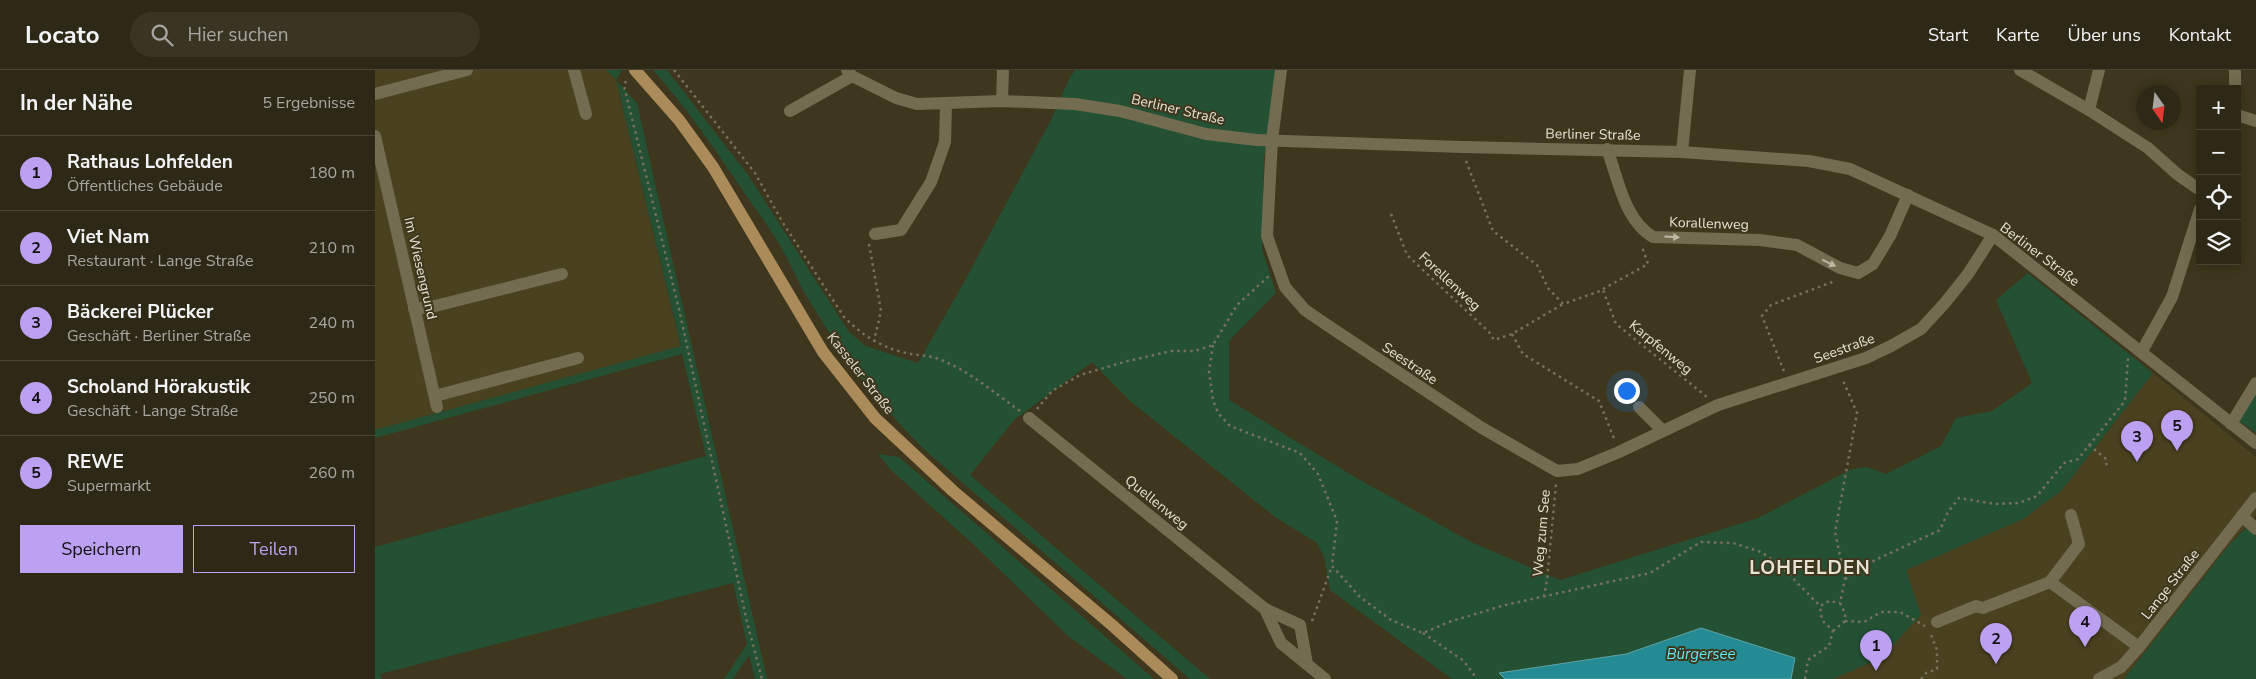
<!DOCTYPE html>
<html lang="de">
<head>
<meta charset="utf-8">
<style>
	:root { --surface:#2e2916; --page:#3a3523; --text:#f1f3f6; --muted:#a7a6a1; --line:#494535; --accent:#bca0f2 }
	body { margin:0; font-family:"Nunito Sans",sans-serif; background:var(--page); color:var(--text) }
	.controls { position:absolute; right:15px; top:15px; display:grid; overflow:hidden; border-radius:0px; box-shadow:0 2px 12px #0003 }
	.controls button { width:45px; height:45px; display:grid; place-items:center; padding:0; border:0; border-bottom:1px solid var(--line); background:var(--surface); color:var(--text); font:25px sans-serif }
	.compass { position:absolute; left:1761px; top:15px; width:45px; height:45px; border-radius:50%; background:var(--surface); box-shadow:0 2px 12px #0003; rotate:166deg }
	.you { position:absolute; left:1251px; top:320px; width:18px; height:18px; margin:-12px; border:4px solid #fff; border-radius:50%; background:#1a73e8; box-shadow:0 0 0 8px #1a73e833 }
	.badge { display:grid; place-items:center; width:32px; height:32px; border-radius:50%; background:var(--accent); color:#111; font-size:16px; font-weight:700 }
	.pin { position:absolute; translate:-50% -41px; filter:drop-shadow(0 1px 2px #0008) }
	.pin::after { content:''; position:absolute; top:26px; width:18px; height:15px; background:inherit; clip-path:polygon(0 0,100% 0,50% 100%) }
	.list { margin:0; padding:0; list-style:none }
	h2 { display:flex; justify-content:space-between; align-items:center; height:65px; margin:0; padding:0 20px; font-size:21px }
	h2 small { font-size:16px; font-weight:400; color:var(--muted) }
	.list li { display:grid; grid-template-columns:32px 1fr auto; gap:15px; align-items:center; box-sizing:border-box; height:75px; padding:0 20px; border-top:1px solid var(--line) }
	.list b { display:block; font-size:19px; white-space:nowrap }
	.list p { margin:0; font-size:16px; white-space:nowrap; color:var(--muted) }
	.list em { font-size:16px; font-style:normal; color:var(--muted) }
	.actions { display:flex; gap:10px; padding:15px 20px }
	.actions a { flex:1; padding:11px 0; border:1px solid var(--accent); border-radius:0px; text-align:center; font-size:18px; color:var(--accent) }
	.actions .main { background:var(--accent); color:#111 }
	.icon { flex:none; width:28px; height:28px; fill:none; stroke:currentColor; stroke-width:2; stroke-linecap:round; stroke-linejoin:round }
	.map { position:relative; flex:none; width:1881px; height:609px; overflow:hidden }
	header { display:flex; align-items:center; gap:30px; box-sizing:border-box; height:70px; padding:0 25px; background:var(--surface); border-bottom:1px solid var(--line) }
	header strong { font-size:24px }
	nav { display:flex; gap:28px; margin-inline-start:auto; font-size:18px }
	.search { width:350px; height:45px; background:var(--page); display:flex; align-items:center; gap:12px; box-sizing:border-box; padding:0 18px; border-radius:28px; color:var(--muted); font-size:19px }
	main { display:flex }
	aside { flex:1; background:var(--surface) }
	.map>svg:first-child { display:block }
	.built { fill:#4a411f }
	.green { fill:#245033 }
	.water { fill:#248a93; stroke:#5ea5a6 }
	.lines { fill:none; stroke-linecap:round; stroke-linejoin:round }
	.path { stroke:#78725c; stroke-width:2.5; stroke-dasharray:2.5 4; stroke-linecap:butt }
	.minor { stroke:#736c50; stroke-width:12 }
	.major { stroke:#ac8b5b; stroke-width:12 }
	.oneway { fill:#beb9a6 }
	.labels { text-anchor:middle; stroke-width:4; stroke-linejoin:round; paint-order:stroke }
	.street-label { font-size:14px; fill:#e7e3d4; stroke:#3e371d }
	.water-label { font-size:15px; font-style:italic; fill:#5feaf7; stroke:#3e371d }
	.district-label { font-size:19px; font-weight:bold; letter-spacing:1px; fill:#e7e3d4; stroke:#3e371d }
</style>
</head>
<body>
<header>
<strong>Locato</strong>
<div class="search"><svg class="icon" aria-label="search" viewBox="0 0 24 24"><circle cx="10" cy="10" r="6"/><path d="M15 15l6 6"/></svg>Hier suchen</div>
<nav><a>Start</a><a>Karte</a><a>Über uns</a><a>Kontakt</a></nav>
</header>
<main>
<aside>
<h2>In der Nähe<small>5 Ergebnisse</small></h2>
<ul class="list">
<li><span class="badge">1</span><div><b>Rathaus Lohfelden</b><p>Öffentliches Gebäude</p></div><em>180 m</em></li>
<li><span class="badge">2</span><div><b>Viet Nam</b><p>Restaurant · Lange Straße</p></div><em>210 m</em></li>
<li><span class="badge">3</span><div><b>Bäckerei Plücker</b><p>Geschäft · Berliner Straße</p></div><em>240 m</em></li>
<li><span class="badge">4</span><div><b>Scholand Hörakustik</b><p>Geschäft · Lange Straße</p></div><em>250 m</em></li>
<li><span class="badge">5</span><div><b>REWE</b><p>Supermarkt</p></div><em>260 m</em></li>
</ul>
<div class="actions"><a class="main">Speichern</a><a>Teilen</a></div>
</aside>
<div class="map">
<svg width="1881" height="609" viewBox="0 0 1881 609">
	<rect width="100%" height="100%" fill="#3e371d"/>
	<g class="built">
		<polygon points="0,0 231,0 241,10 306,277 0,360"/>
		<polygon points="1778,303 1881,387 1881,445 1854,475 1749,609 1458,609 1506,588 1531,500 1648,449 1687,420"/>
	</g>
	<g class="green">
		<polygon points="231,0 247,0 241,10 262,33 392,609 380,609 374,585 358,609 349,609 372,574 358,513 5,604 7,609 0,609 0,477 331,386 307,284 0,368 0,360 306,276 241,10"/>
		<path d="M278,0H292L373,105L474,262L491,276L543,293L588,214L676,50L694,9L700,0H901L889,90L887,179L901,223L854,271V330L978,406L1096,472L1185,510L1383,448L1477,399L1492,397L1511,404L1566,376L1581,348L1617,341L1657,313L1621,230L1653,203L1778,303L1687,420L1648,449L1531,500L1546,545L1506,588L1458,609H1416L1420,588L1326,558L1251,584L1125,603L1130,609H1077L955,520L949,487L942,473L900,447L755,331L717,292L639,350L595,405L835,609H815L551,381C506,337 469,289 437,235C424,215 415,192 403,172C390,151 375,132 362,112C336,73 309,35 278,0Z"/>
		<polygon points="1881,322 1881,363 1864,351"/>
		<polygon points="503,384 524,387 779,609 752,609 693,566 599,475 516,400"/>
		<polygon points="1871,458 1881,466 1881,609 1749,609 1854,475"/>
	</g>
	<polygon class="water" points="1326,558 1420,588 1416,609 1130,609 1124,603 1251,584"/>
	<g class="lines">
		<g class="path">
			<path d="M299,0L380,103L408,153L469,247C486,264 504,276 527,282C538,285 550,285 561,288C592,299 618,322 645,341"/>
			<polyline points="251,11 249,16 304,239 372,552 387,609"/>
			<polyline points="1091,91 1118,161 1162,195 1173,218 1188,234 1228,220 1241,254 1332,327"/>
			<polyline points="1016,144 1032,185 1114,262 1119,270 1137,264 1188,234"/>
			<polyline points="494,174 506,241 499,271"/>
			<polyline points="1228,219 1273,194 1267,177"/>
			<polyline points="1137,264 1148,284 1224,331 1240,371"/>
			<polyline points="838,275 834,301 838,330 843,343 855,356 925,383 943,404 962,451 957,496 985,527 1016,550 1048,563 1074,552 1130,535 1275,503 1326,472 1358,473 1386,482 1405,495 1445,536 1454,531 1465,533"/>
			<polyline points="1409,301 1387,246 1396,235 1460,211"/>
			<polyline points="662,339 677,321 705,305 749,292 796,281 820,281 838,275 862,235 894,206"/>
			<polyline points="1714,375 1731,389 1732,399"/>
			<polyline points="1470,509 1500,490 1565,460 1573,442 1584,428 1620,434 1644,433 1662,426 1689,393 1703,389 1750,331 1753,288"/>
			<polyline points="1169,527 1172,510 1181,414"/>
			<polyline points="937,551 957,496"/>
			<polyline points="1470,551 1489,552 1506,542 1525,542 1550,556"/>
			<polyline points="1458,561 1470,551 1470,543 1465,533 1470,509 1460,462 1482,343 1467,308"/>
			<polyline points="1048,563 1089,591 1102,609"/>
			<polyline points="1430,609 1433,590 1454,576 1458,561 1447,550 1445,536"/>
			<polyline points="1546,609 1551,603 1562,599 1562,580 1555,562"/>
		</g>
		<g class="minor">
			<polyline points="199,0 211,44"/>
			<polyline points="472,0 477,6 521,28 542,34 627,31 700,34 745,41 831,64 882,70 1088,77 1307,82 1434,91 1475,99 1618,165 1881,373"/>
			<polyline points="906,0 897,70 892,166 910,217 930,240 958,259 1107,358 1182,401 1203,399 1244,382 1343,335 1491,288 1516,276 1546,259 1569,234 1593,204 1618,165"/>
			<polyline points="1645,0 1714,40 1773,78 1802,104 1825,120"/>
			<polyline points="1860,19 1860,0"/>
			<polyline points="0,24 92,0"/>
			<polyline points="627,31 628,0"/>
			<polyline points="1714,40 1724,0"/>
			<polyline points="415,41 477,6"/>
			<polyline points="1862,45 1881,51"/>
			<polyline points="0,66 62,337"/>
			<path d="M1232,79C1243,108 1249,150 1278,167L1385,170L1422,175L1465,198L1483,203L1498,194L1515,166L1533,125"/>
			<polyline points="1307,82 1315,0"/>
			<polyline points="500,164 526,160 556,112 570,72 571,34"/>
			<polyline points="39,239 60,236 187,204"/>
			<polyline points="1767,281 1797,227 1825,139"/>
			<polyline points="60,326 203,288"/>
			<polyline points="1264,337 1288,361"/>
			<polyline points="654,348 890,539 906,573 950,609"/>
			<polyline points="1856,354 1881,313"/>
			<polyline points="1867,446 1881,459"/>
			<polyline points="1675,512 1704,474 1696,445"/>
			<polyline points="890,539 925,555 932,594"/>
			<polyline points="1562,552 1601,536 1608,538 1675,512 1764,577"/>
			<polyline points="1724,609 1746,597 1764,577 1881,428"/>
		</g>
		<polyline class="major" points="260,0 304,50 338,97 448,282 500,348 578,421 737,555 797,609"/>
	</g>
	<defs><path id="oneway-solid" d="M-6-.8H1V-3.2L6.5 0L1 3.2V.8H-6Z" transform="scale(1.25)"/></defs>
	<g class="oneway">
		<use href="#oneway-solid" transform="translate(1297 167) rotate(3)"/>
		<use href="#oneway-solid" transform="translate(1454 193) rotate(26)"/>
	</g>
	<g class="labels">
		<g class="street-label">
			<text transform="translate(803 39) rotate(13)" y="5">Berliner Straße</text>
			<text transform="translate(1218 64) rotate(1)" y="5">Berliner Straße</text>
			<text transform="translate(1334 153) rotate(2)" y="5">Korallenweg</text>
			<text transform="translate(1665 184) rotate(37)" y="5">Berliner Straße</text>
			<text transform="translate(46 198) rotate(77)" y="5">Im Wiesengrund</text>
			<text transform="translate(1075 211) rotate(43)" y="5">Forellenweg</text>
			<text transform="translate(1286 277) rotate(39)" y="5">Karpfenweg</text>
			<text transform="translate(1469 278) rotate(-20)" y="5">Seestraße</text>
			<text transform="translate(1035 293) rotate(34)" y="5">Seestraße</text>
			<text transform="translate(486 303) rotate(52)" y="5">Kasseler Straße</text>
			<text transform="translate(782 432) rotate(39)" y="5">Quellenweg</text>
			<text transform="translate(1166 463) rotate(-85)" y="5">Weg zum See</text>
			<text transform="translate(1795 514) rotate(-52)" y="5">Lange Straße</text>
		</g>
		<g class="water-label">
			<text x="1326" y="589">Bürgersee</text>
		</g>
		<g class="district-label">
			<text x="1435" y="504">LOHFELDEN</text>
		</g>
	</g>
</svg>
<div class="controls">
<button>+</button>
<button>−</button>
<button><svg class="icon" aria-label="locate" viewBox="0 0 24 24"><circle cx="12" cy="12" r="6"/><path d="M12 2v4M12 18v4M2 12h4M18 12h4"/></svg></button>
<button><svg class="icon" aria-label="layers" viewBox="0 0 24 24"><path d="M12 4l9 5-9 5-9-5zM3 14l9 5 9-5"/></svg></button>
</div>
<svg class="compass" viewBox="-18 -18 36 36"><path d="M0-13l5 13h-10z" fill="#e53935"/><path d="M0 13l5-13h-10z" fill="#a7a6a1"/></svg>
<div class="you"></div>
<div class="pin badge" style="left:1501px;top:601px">1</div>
<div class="pin badge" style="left:1621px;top:594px">2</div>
<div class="pin badge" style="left:1762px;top:392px">3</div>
<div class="pin badge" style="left:1710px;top:577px">4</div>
<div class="pin badge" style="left:1802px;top:381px">5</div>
</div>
</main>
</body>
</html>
